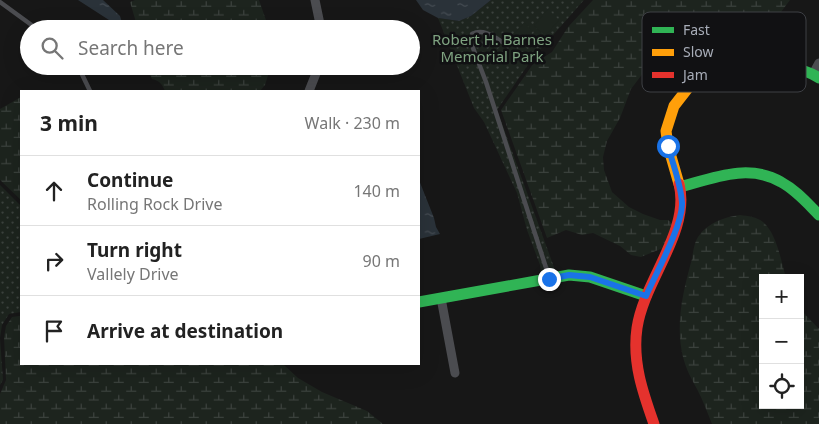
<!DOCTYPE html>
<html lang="en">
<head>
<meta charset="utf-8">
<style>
	:root { --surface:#fff; --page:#f6f6f6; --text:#222; --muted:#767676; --line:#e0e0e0 }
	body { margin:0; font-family:"Noto Sans",sans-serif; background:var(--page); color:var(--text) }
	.controls { position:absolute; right:15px; bottom:15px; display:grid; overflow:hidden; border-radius:0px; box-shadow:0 5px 20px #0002 }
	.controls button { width:45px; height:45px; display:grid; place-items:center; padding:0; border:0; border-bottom:1px solid var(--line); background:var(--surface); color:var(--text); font:25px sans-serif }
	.stop { position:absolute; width:15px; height:15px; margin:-11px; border:4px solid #1a73e8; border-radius:50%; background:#fff }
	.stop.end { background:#1a73e8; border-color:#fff; box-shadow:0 1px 5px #0008 }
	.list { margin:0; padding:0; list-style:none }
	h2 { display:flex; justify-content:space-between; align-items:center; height:65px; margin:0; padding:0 20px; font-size:21px }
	h2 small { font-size:16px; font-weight:400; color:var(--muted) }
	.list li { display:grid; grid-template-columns:32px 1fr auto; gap:15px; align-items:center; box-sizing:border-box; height:70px; padding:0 20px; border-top:1px solid var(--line) }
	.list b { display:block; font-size:19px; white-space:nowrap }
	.list p { margin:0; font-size:16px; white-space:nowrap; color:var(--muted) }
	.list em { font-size:16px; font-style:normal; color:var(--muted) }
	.icon { flex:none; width:28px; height:28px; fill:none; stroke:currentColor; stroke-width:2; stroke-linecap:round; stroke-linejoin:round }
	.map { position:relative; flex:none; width:819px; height:424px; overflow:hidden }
	.search { position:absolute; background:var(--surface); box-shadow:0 5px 20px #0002; left:20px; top:20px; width:400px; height:55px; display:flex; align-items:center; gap:12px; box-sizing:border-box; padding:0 18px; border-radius:28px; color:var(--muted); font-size:19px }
	.panel { position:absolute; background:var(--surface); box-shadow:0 5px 20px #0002; left:20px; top:90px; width:400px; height:275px; border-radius:0px }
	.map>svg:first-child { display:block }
	.wetland { fill:url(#wetland-marsh) }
	.park { fill:url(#park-dots) }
	.pitch { fill:#1d241e }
	.water { fill:url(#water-ripples) }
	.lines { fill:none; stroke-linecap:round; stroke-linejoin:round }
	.lane { stroke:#4b4c50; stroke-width:4.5 }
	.street { stroke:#4b4c50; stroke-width:9 }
	.fast { stroke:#30b455; stroke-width:11 }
	.slow { stroke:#ff9f0a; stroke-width:11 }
	.jam { stroke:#e5322d; stroke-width:11 }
	.route { stroke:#1a73e8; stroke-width:6 }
	.labels { text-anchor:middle; stroke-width:5; stroke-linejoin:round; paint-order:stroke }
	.park-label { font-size:15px; fill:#7fa381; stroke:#111113 }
	.key { fill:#111113; stroke:#3e4045; stroke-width:1 }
	.key-label { font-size:14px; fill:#a8adb8 }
</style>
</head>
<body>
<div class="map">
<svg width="819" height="424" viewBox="0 0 819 424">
	<defs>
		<pattern id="wetland-marsh" width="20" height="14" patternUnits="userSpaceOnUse" patternTransform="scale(1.25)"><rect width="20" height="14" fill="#1d241e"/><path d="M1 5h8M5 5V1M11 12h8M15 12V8" fill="none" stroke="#3b413d"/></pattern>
		<pattern id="park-dots" width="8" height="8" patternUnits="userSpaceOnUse" patternTransform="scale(1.25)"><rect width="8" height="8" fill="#1d241e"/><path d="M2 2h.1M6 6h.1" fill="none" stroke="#3b413d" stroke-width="1.8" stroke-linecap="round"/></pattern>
		<pattern id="water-ripples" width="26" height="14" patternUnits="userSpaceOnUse" patternTransform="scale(1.25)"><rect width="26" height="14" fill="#2a3239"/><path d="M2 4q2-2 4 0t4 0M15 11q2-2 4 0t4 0" fill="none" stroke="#464d54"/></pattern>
	</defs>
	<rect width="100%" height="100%" fill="#171717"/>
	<g class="wetland">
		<polygon points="135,0 259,0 269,29 138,29 130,2"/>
		<polygon points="593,0 790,0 778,16 756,21 723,25 689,34 666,43 631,89 620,118 607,141 603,157 604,170 612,192 629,207 643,214 660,220 668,220 673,224 663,248 641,257 631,255 620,246 593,233 582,235 566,230 547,238 501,110 533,64 552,52 568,27"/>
		<path d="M144,66H271L265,85L260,91H165C162,84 160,81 152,79Z"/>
		<polygon points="21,97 21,200 0,180 0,109"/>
		<path d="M740,215C748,216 757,217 763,222C777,234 781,261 786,278H763V405H800V306L804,313L819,329V424H712C707,412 703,400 697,389C691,378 686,369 683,357C675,325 683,291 692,259C693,253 694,243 698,237C707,223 724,217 740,215Z"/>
		<polygon points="19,316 21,316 21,364 283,364 298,378 322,392 367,411 383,424 0,424 0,394 6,380 4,337 6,326 12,317"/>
	</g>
	<g class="park">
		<polygon points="491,0 584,0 532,59 497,110 555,270 541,273 540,265 527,230 517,193 484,122 474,108 438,18 459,21 471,16"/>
		<polygon points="0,185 21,206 21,312 9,314 2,325 0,338 3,380 0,385"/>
	</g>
	<g class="pitch">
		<polygon points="548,9 559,20 545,36 534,26"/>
		<polygon points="524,23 533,31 519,48 509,39"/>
	</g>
	<g class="water">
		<polygon points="78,0 103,0 120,16 124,29 114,29 109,20"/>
		<polygon points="416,0 491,0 471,16 459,21 438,18 423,10"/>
		<polygon points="419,180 434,218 436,227 440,234 419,239"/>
	</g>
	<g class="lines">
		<g class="lane">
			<polyline points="0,2 37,29"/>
			<path d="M504,43C494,37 484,28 472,34L473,48L486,82L549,277"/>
			<polyline points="78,66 90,91"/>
		</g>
		<g class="street">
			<polyline points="315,0 321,29"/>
			<polyline points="813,74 819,63"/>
			<polyline points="309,91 319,66"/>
			<polyline points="441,298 455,373"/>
		</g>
		<g class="fast">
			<path d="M743,67C768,68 797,63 819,78"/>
			<path d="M680,187C713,178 749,163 781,182C796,190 807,203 819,215"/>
			<polyline points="419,302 569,275 590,277 646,296"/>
		</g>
		<polyline class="slow" points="679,184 668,146 666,131 674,106 688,88 712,74 743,67"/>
		<path class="jam" d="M654,424C643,393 632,362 637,328C644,280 691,231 679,184"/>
	</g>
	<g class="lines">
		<path class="route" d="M549,279L569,275L590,277L646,296C655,275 683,225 682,203C681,184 673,165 668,146"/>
	</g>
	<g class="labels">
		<g class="park-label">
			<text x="492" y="45">Robert H. Barnes<tspan x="492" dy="17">Memorial Park</tspan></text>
		</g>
	</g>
	<rect x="642" y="12" width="164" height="80" rx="8" class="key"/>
	<rect x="652" y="27" width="22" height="6" fill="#30b455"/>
	<rect x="652" y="49" width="22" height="7" fill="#ff9f0a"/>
	<rect x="652" y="72" width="22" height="6" fill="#e5322d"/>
	<g class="key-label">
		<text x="683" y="35">Fast</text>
		<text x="683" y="57">Slow</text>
		<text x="683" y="80">Jam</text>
	</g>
</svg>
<div class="controls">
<button>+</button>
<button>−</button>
<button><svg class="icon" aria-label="locate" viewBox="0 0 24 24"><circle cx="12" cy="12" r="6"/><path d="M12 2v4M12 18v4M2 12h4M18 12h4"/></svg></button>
</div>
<div class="stop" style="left:668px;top:146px"></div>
<div class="stop end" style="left:549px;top:279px"></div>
<div class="search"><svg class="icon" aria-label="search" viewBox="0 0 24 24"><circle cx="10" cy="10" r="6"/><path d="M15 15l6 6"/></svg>Search here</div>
<section class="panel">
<h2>3 min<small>Walk · 230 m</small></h2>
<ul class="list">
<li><svg class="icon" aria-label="ahead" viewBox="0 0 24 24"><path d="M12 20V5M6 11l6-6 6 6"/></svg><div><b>Continue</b><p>Rolling Rock Drive</p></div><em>140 m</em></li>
<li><svg class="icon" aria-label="right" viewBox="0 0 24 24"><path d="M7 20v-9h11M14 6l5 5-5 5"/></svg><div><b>Turn right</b><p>Vallely Drive</p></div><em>90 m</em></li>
<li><svg class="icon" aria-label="arrive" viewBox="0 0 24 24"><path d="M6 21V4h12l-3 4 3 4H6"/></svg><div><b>Arrive at destination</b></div></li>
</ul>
</section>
</div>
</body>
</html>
